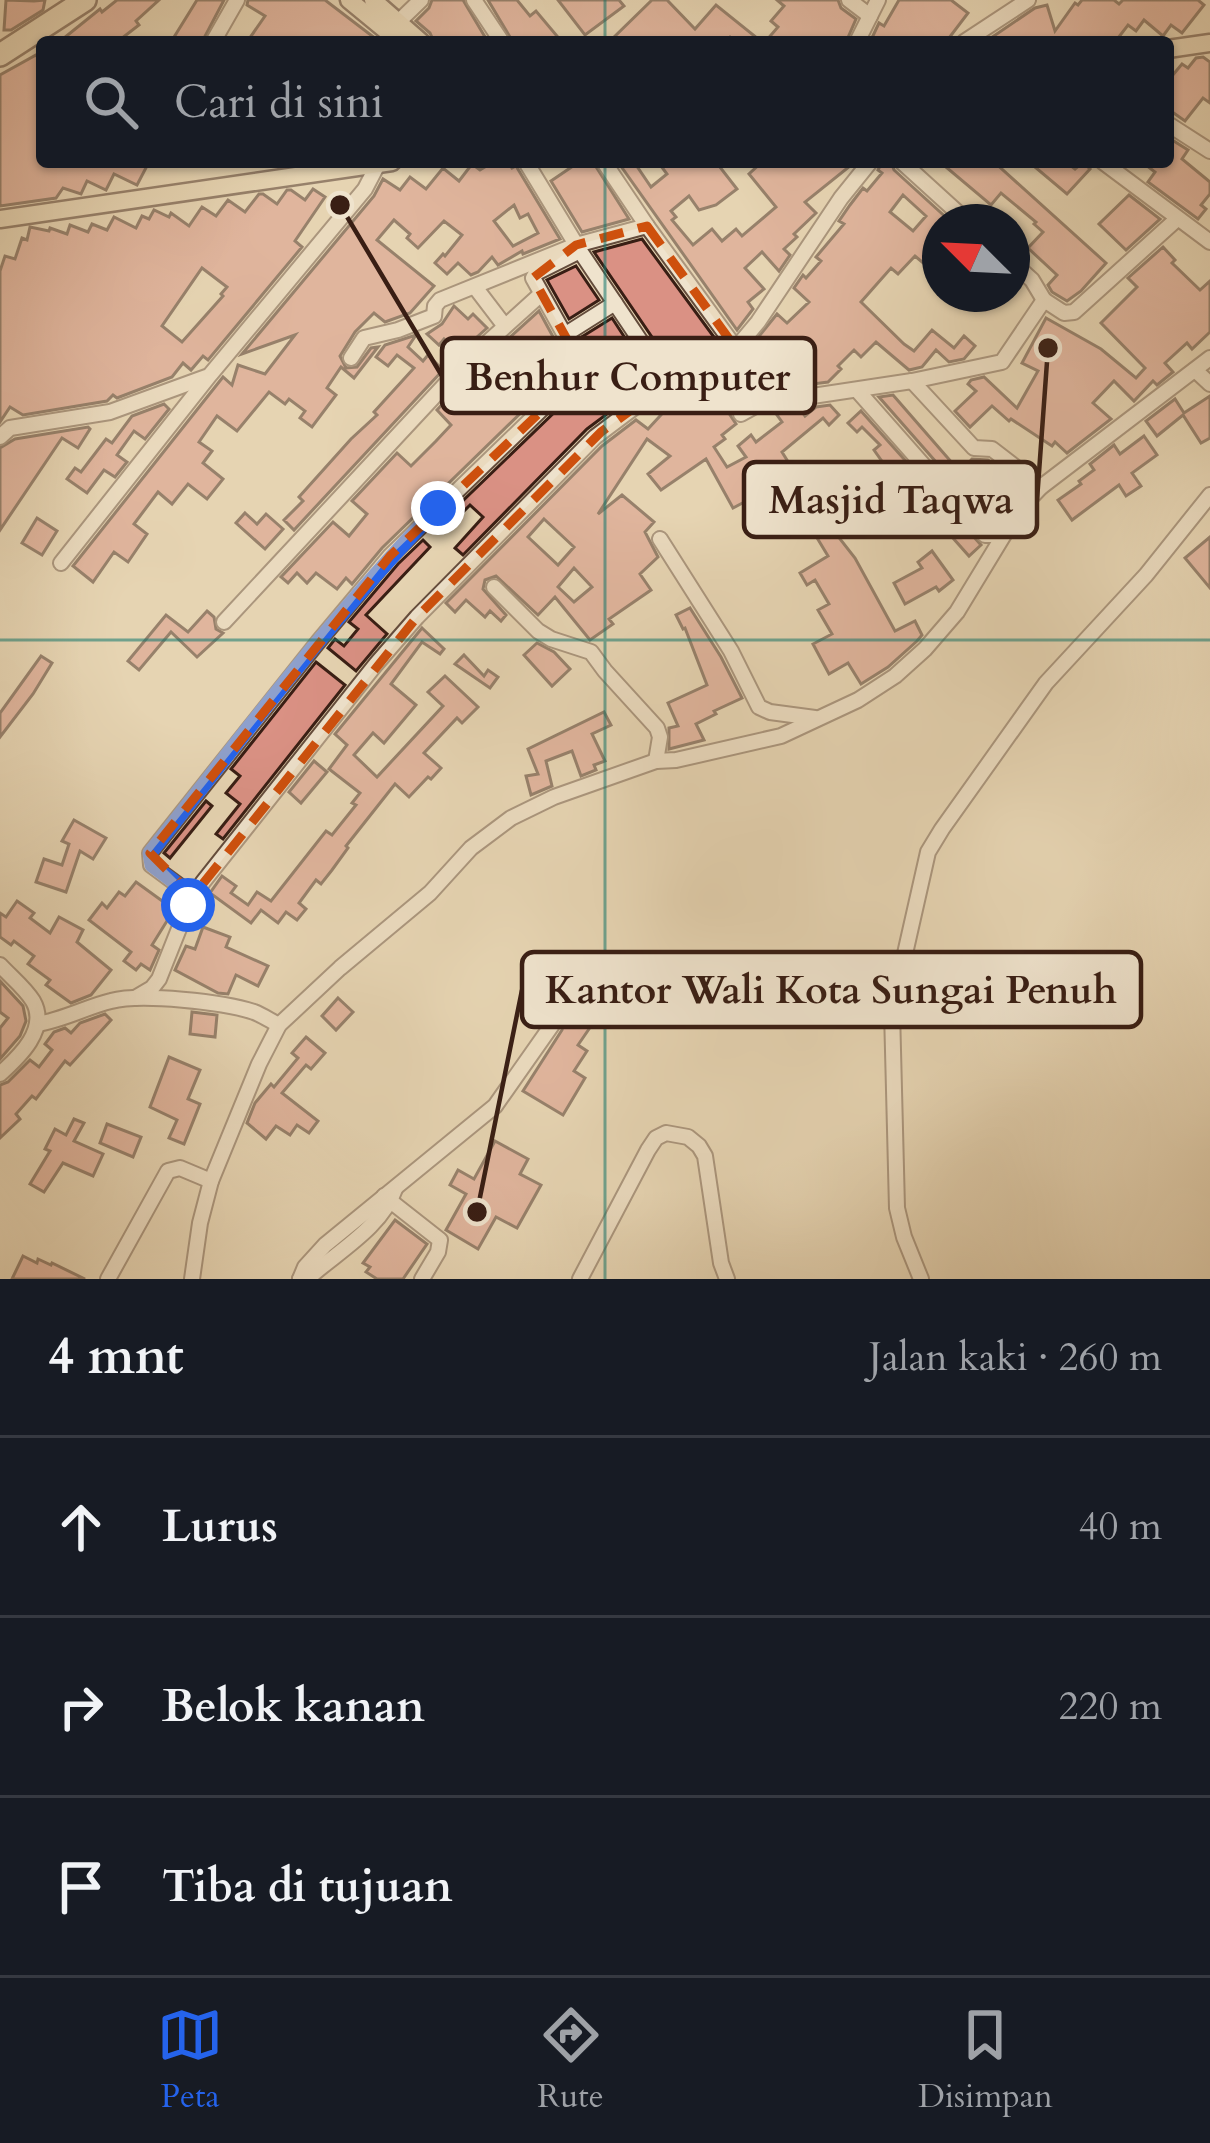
<!DOCTYPE html>
<html lang="id">
<head>
<meta charset="utf-8">
<style>
	:root { --surface:#171b24; --page:#20242c; --text:#f1f3f6; --muted:#9ea1a6; --line:#363941; --accent:#2563eb }
	body { margin:0; font-family:Cardo,serif; background:var(--page); color:var(--text) }
	.compass { position:absolute; left:922px; top:204px; width:108px; height:108px; border-radius:50%; background:var(--surface); box-shadow:0 3px 9px #0004; rotate:294deg }
	.stop { position:absolute; width:36px; height:36px; margin:-27px; border:9px solid #2563eb; border-radius:50%; background:#fff }
	.stop.end { background:#2563eb; border-color:#fff; box-shadow:0 3px 12px #0008 }
	.list { margin:0; padding:0; list-style:none }
	h2 { display:flex; justify-content:space-between; align-items:center; height:156px; margin:0; padding:0 48px; font-size:51px }
	h2 small { font-size:39px; font-weight:400; color:var(--muted) }
	.list li { display:grid; grid-template-columns:78px 1fr auto; gap:36px; align-items:center; box-sizing:border-box; height:180px; padding:0 48px; border-top:3px solid var(--line) }
	.list b { display:block; font-size:45px; white-space:nowrap }
	.list em { font-size:39px; font-style:normal; color:var(--muted) }
	.icon { flex:none; width:66px; height:66px; fill:none; stroke:currentColor; stroke-width:2; stroke-linecap:round; stroke-linejoin:round }
	.map { position:relative; flex:none; width:1210px; height:1279px; overflow:hidden }
	.search { position:absolute; background:var(--surface); box-shadow:0 3px 9px #0004; left:36px; right:36px; top:36px; height:132px; display:flex; align-items:center; gap:30px; box-sizing:border-box; padding:0 42px; border-radius:12px; color:var(--muted); font-size:45px }
	.sheet { height:696px; background:var(--surface) }
	nav { display:flex; justify-content:space-around; align-items:center; box-sizing:border-box; height:168px; border-top:3px solid var(--line); background:var(--surface); font-size:33px; color:var(--muted) }
	nav a { display:grid; justify-items:center; gap:6px }
	nav .on { color:var(--accent) }
	.map>svg:first-child { display:block }
	.building { fill:#da9184; stroke:#391e14; stroke-width:3; fill-rule:evenodd }
	.lines { fill:none; stroke-linecap:round; stroke-linejoin:round }
	.minor-casing { stroke:#644c3c; stroke-width:18 }
	.major-casing { stroke:#391e14; stroke-width:21 }
	.highway-casing { stroke:#391e14; stroke-width:26 }
	.minor { stroke:#efe3cd; stroke-width:14 }
	.major { stroke:#e6d4b2; stroke-width:16 }
	.highway { stroke:#e6d4b2; stroke-width:21 }
	.route { stroke:#2563eb; stroke-width:15 }
	.marked { fill:none; stroke:#ce500d; stroke-width:9; stroke-dasharray:24 15; stroke-linejoin:round }
	.grid { fill:none; stroke:#0f766e; stroke-width:3; stroke-opacity:0.55 }
	.leader { fill:none; stroke:#391e14; stroke-width:4.5 }
	.callout-dot { fill:#391e14; stroke:#efe3cd; stroke-width:4.5 }
	.callout { fill:#efe3cd; stroke:#391e14; stroke-width:4.5 }
	.callout-label { font-size:39px; text-anchor:middle; font-weight:bold; fill:#391e14 }
</style>
</head>
<body>
<div class="map">
<svg width="1210" height="1279" viewBox="0 0 1210 1279">
	<rect width="100%" height="100%" fill="#e6d4b2"/>
	<filter id="stains"><feTurbulence type="fractalNoise" baseFrequency=".00167" numOctaves="4"/><feColorMatrix values="0 0 0 0 .2 0 0 0 0 .09 0 0 0 0 .02 0 0 0 .5 -.17"/></filter>
	<radialGradient id="worn" r=".72"><stop offset=".6" stop-color="#630" stop-opacity="0"/><stop offset="1" stop-color="#630" stop-opacity=".3"/></radialGradient>
	<g class="building">
		<polygon points="6,0 34,1 45,0 43,10 11,30 4,30"/>
		<polygon points="117,0 159,0 136,21 139,25 117,42 59,42 100,9 102,12"/>
		<polygon points="197,0 224,0 202,42 171,42"/>
		<polygon points="248,0 325,0 380,42 247,42 265,16 247,5"/>
		<polygon points="432,0 463,0 488,42 434,42 430,33 416,21 429,8"/>
		<polygon points="488,0 517,0 530,16 536,11 562,42 513,42"/>
		<polygon points="558,0 619,0 624,6 585,35"/>
		<polygon points="652,0 667,0 695,29 716,5 762,42 735,42 730,37 725,42 609,42"/>
		<polygon points="777,0 838,0 841,8 856,19 846,42 765,42 778,27 771,21 784,6"/>
		<polygon points="899,0 951,0 968,13 946,42 870,42 879,23 884,26"/>
		<polygon points="1082,0 1114,0 1119,4 1123,0 1198,0 1204,5 1182,33 1171,25 1163,36 1144,20 1136,31 1128,25 1115,42 985,42 1035,8 1047,5 1055,31 1075,3 1078,5"/>
		<polygon points="36,55 42,63 42,162 149,162 137,185 114,174 106,190 87,181 81,194 63,188 56,198 0,206 0,75"/>
		<polygon points="1203,57 1210,62 1210,103 1203,98 1185,121 1168,109 1168,72 1172,76 1182,64 1188,68 1196,58"/>
		<polygon points="1169,138 1188,150 1182,159 1210,182 1210,194 1201,205 1206,209 1198,219 1148,182 1155,172 1142,162 1168,162"/>
		<path d="M493,162H508L512,168L516,166L560,239L523,254L522,251L498,265L492,257L478,272L471,275L458,263L447,274L435,263L443,254L445,256L462,235L444,221L418,248L407,238L410,234L394,220L377,240L434,286L410,313L385,322L374,313L355,332L340,356L346,368L357,367L371,348L378,347L354,378L341,367L327,388L336,395L312,427L300,418L305,411L289,399L285,404L269,392L237,431L217,416L199,442L212,451L203,463L223,479L207,499L188,484L172,504L158,492L134,524L147,534L128,562L114,552L93,582L73,566L223,377L232,385L238,365L265,374L295,335L242,354L374,196L383,179L400,190L410,177L426,189L443,168L459,181L472,164L480,170ZM514,205L520,218L528,214L538,233L513,246L494,221Z"/>
		<polygon points="579,162 593,162 629,219 582,232 551,181"/>
		<polygon points="618,162 634,162 651,187 667,174 658,162 716,162 737,189 716,205 699,210 689,196 671,211 676,217 672,220 693,245 712,229 722,241 736,229 742,236 776,207 749,174 762,162 855,162 805,202 816,213 794,234 797,237 784,249 790,255 779,271 762,252 745,268 764,289 748,302 753,309 737,330"/>
		<path d="M882,162H891L894,170L951,222H940V228L927,242L940,253V277L915,256L898,274L891,268L861,302L904,344L914,351L932,330L954,348L964,336L975,346L964,359L949,362L936,350L922,367L909,370L876,342L861,357L854,350L838,366L841,369L828,382L813,384L785,356L769,372L781,386L776,390L754,394L735,405L730,415L736,424L722,435L725,439L714,447L727,467L746,457L738,446L751,435L756,442L782,422L777,415L781,412L800,409L805,416L816,407L830,405L839,415L829,425L823,418L782,452L822,516L855,558L895,631L915,621L922,635L917,641L888,667L861,684L848,663L829,674L813,644L832,634L818,610L829,604L815,580L807,585L800,573L828,556L796,503L766,521L752,498L733,508L706,459L661,490L648,474L670,456L647,439L598,514L622,495L654,522L645,532L658,557L640,574L651,590L609,619L613,624L590,640L555,597L538,615L496,576L485,580L483,589L506,615L501,621L490,611L485,617L466,600L455,612L446,603L602,446L636,420L648,429L672,403L686,407L694,405L720,385L777,314L787,323L809,302L794,288L803,275L806,278L821,261L816,257L844,224L839,221L850,205L863,188L867,191L882,173L878,170ZM903,195L926,216L913,231L890,212ZM544,519L574,547L558,565L528,537ZM574,568L592,587L574,602L558,587Z"/>
		<polygon points="940,162 994,162 1106,263 1081,291 1067,301 1052,292 1048,285 1057,275 1028,248 1043,232 1034,224 1036,222 1001,193 991,205"/>
		<polygon points="1029,162 1066,162 1075,169 1083,162 1090,169 1067,194"/>
		<path d="M313,189L325,197L295,241L302,247L208,360L203,356L191,370L183,363L172,377L117,398L113,395L107,401L23,415L10,407L0,422V271L5,256L15,259L22,238L27,240L30,227L49,231L50,228L67,234L70,225L88,232L92,224L107,230L114,217L136,228L142,216L149,219L154,210L169,217L171,213L189,226L202,207L216,216L228,200L245,212L259,194H263L277,204L287,190H291L305,200ZM202,268L227,287L221,294L223,296L182,342L162,326Z"/>
		<polygon points="1129,195 1160,219 1126,250 1099,224"/>
		<polygon points="642,239 722,348 703,370 684,384 594,252"/>
		<polygon points="1163,247 1175,260 1172,263 1200,290 1210,281 1210,332 1192,349 1187,343 1165,363 1173,372 1157,385 1153,381 1134,401 1114,381 1093,403 1111,419 1067,453 1055,442 1052,446 1011,419 1009,421 992,406 970,427 955,411 976,391 968,384 971,380 984,377 1017,408 1038,371 1022,363 1046,318 1101,349 1136,378 1145,368 1101,323 1137,287 1128,278"/>
		<polygon points="576,266 599,300 569,319 547,280"/>
		<polygon points="454,306 468,319 473,314 487,328 458,354 444,339 439,345 427,334 442,324"/>
		<polygon points="539,311 569,366 382,548 352,584 346,578 337,589 316,573 307,583 297,573 288,583 281,577 333,522 349,536 367,514 352,501 397,453 411,466 436,441 451,425 437,410 476,368"/>
		<polygon points="612,318 642,364 618,378 631,396 587,429 463,555 455,548 483,517 470,505 452,523 446,517 589,379 613,405 618,401 580,338"/>
		<polygon points="416,335 408,347 423,361 428,355 443,370 294,530 284,520 303,501 299,497 351,439 377,415 374,412 414,368 397,355 388,366 376,357 385,345"/>
		<polygon points="893,395 960,472 972,459 988,460 997,467 994,470 1004,480 987,497 999,507 987,520 879,397"/>
		<polygon points="1210,396 1210,438 1201,443 1183,415 1157,436 1146,421 1175,399 1184,413"/>
		<polygon points="164,404 169,409 145,439 134,431 117,455 127,462 115,477 104,470 87,493 67,479 75,468 81,472 106,439 112,443 132,416"/>
		<polygon points="861,411 981,545 969,556 944,528 941,530 884,464 874,450 880,445 862,427 857,432 848,423"/>
		<polygon points="88,427 90,429 78,448 62,438 0,530 0,448 15,439"/>
		<polygon points="1144,436 1157,455 1132,473 1141,486 1126,496 1119,485 1072,520 1058,500 1081,484 1079,481 1094,470 1090,464 1114,445 1120,454"/>
		<polygon points="245,513 257,524 266,514 283,529 265,549 236,523"/>
		<polygon points="37,518 57,531 42,555 22,543"/>
		<polygon points="1210,537 1210,588 1185,558"/>
		<polygon points="423,540 430,547 366,615 387,634 356,671 328,648 335,639 344,646 358,629 349,622 398,564"/>
		<polygon points="932,551 953,580 939,591 936,587 905,604 894,583 922,568 918,562"/>
		<polygon points="690,608 721,657 742,698 714,711 716,714 696,724 704,740 669,749 669,728 678,726 668,703 707,685 685,628 683,629 676,615"/>
		<polygon points="207,611 214,617 216,629 223,633 197,657 171,632 139,670 128,661 166,615 188,632"/>
		<polygon points="422,628 444,649 440,654 422,642 391,684 416,705 384,743 373,733 354,755 377,777 443,706 428,692 445,676 478,707 462,723 457,718 424,753 441,768 431,779 428,777 409,797 395,784 346,846 348,848 332,870 321,884 316,880 299,903 306,909 297,920 286,912 278,923 261,910 251,923 210,893 222,876 236,886 231,893 248,905 257,892 271,901 326,831 332,835 356,805 352,803 360,793 329,769 347,745 335,734"/>
		<polygon points="537,643 554,652 570,669 552,686 524,655"/>
		<polygon points="464,655 484,676 488,670 498,677 490,688 455,664"/>
		<polygon points="41,656 52,663 33,694 0,737 0,713"/>
		<polygon points="316,662 345,685 223,839 216,834 240,804 226,793 240,776 231,769"/>
		<polygon points="604,712 611,725 592,734 605,761 594,765 596,770 581,776 572,751 546,761 552,786 531,795 526,776 538,774 528,749"/>
		<polygon points="314,761 327,772 301,803 289,792"/>
		<polygon points="206,801 212,806 170,858 164,853"/>
		<polygon points="74,820 106,838 93,859 80,851 66,892 36,882 44,859 62,865 69,844 62,841"/>
		<polygon points="136,882 165,903 166,901 175,908 152,945 159,950 150,970 141,964 136,970 124,961 131,952 89,920 102,903 107,908 119,892 125,896"/>
		<polygon points="17,901 34,913 30,918 50,933 59,917 83,930 77,942 111,970 91,995 71,1003 46,985 50,980 28,964 34,956 14,941 11,945 0,937 0,913 6,917"/>
		<polygon points="203,927 230,937 226,947 268,966 258,986 236,975 228,994 218,993 175,970 186,946 195,949"/>
		<polygon points="965,952 993,956 988,986 1020,990 1018,1007 984,1004 984,1010 961,1010 960,991"/>
		<polygon points="0,981 23,1006 26,1021 20,1036 0,1059 0,1028 8,1018 0,1012"/>
		<polygon points="573,994 600,1013 578,1045 587,1051 574,1071 585,1078 563,1115 523,1091 562,1030 563,1025 559,1017"/>
		<polygon points="338,998 353,1012 336,1030 322,1016"/>
		<polygon points="192,1012 217,1015 215,1037 190,1034"/>
		<polygon points="105,1014 111,1020 70,1065 65,1061 36,1099 32,1096 16,1114 20,1119 0,1138 0,1085 8,1082 30,1060 39,1067 52,1050 45,1044 54,1032 65,1028 71,1033 80,1023"/>
		<polygon points="306,1037 325,1053 311,1069 306,1065 282,1093 318,1121 309,1133 297,1125 290,1135 276,1126 266,1139 247,1123 255,1103 271,1084 274,1087 298,1058 292,1053"/>
		<polygon points="169,1057 200,1070 188,1099 200,1104 184,1144 169,1138 177,1120 150,1107"/>
		<polygon points="74,1119 84,1123 74,1141 103,1154 93,1176 63,1163 44,1192 30,1184 50,1151 45,1149 55,1129 66,1135"/>
		<polygon points="107,1124 141,1137 133,1157 100,1143"/>
		<polygon points="495,1141 528,1159 520,1174 541,1185 517,1228 496,1217 478,1249 446,1230 466,1194 450,1185 458,1170 474,1179"/>
		<polygon points="395,1220 427,1244 403,1279 377,1279 366,1272 370,1267 363,1263"/>
		<polygon points="23,1256 37,1263 38,1259 51,1265 52,1263 85,1279 12,1279"/>
	</g>
	<g class="lines">
		<defs>
			<g id="minor">
				<polyline points="474,0 502,42"/>
				<polyline points="849,0 870,16"/>
				<polyline points="392,28 421,0"/>
				<polyline points="213,42 237,0"/>
				<polyline points="857,42 878,0"/>
				<polyline points="964,42 1028,0"/>
				<polyline points="1168,124 1210,151"/>
				<polyline points="526,162 580,251 668,382 678,394 687,396 711,378 758,322 841,198 870,162"/>
				<polyline points="604,162 647,226 735,347"/>
				<polyline points="902,162 968,222"/>
				<polyline points="1103,162 1210,242"/>
				<polyline points="1012,262 1032,280 1044,300"/>
				<polyline points="475,287 504,325"/>
				<polyline points="566,334 615,303"/>
				<polyline points="351,358 364,338 398,330 434,316 435,306 440,300 576,245 647,226"/>
				<polyline points="1195,370 1210,384"/>
				<polyline points="912,381 974,448 992,449 1041,487"/>
				<polyline points="857,390 985,535 991,535 1000,520 1015,511"/>
				<polyline points="741,414 759,404 912,381 1002,362 1044,300 1064,313 1074,312 1177,219"/>
				<polyline points="0,437 10,428 110,412 206,377"/>
				<polyline points="660,539 731,651 759,707 770,712 815,718"/>
				<polyline points="61,563 210,375 365,189 378,164"/>
				<polyline points="494,587 538,631 551,639 591,652 605,671 657,728 660,737 656,761"/>
				<polyline points="224,622 468,360 540,295"/>
				<polyline points="193,896 151,865 150,853 318,642 390,556 581,371 581,364 533,278 536,273 580,251"/>
				<path d="M0,965C10,976 25,988 33,1001C49,1029 19,1057 0,1074"/>
				<polyline points="135,998 152,988 159,979 188,906 203,882 376,664 417,617 595,437 668,382"/>
				<path d="M37,1024C63,1020 86,1007 111,1001C141,993 224,1002 254,1012C262,1015 271,1021 279,1025"/>
				<polyline points="384,1196 440,1240 438,1252 422,1279"/>
				<polyline points="108,1279 168,1171 180,1168 211,1181"/>
				<polyline points="192,1279 200,1223 211,1181 259,1064 279,1025 340,968 430,893 471,848 511,818 554,797 656,761 676,760 781,736 858,700 895,676 925,649 957,612 1019,510 1041,487 1210,358"/>
				<polyline points="300,1279 305,1267 325,1245 495,1106 552,1025"/>
				<path d="M300,1279L313,1274C341,1250 383,1225 395,1189"/>
				<polyline points="580,1279 648,1150 656,1138 666,1133 688,1137 699,1146 705,1156 721,1263 727,1279"/>
				<polyline points="921,1279 904,1237 897,1208 892,1011 928,852 942,829 1046,683 1146,575 1210,495"/>
			</g>
			<g id="major">
				<polyline points="349,0 400,42"/>
				<polyline points="373,0 421,42"/>
				<polyline points="1168,49 1210,43"/>
				<polyline points="0,219 392,162"/>
			</g>
			<polyline id="highway" points="0,55 85,0"/>
		</defs>
		<use href="#minor" class="minor-casing"/>
		<use href="#major" class="major-casing"/>
		<use href="#highway" class="highway-casing"/>
		<use href="#minor" class="minor"/>
		<use href="#major" class="major"/>
		<use href="#highway" class="highway"/>
	</g>
	<g class="lines">
		<path class="route" d="M188,905L193,896L152,865L150,853C243,736 333,615 438,508"/>
	</g>
	<path d="M0 0H1210V1279H0ZM647,226L735,347L694,393L660,389L601,432L417,617L193,896L150,853L390,556L584,370L533,278L576,245Z" fill="#e6d4b2" fill-opacity=".55" fill-rule="evenodd"/>
	<path class="marked" d="M647,226L735,347L694,393L660,389L601,432L417,617L193,896L150,853L390,556L584,370L533,278L576,245Z"/>
	<path class="grid" d="M605,0V42M605,162V1279M0,640H1210"/>
	<path class="leader" d="M340 205L442 376M1048 348L1037 500M477 1212L522 990"/>
	<g class="callout-dot">
		<circle cx="340" cy="205" r="12"/>
		<circle cx="1048" cy="348" r="12"/>
		<circle cx="477" cy="1212" r="12"/>
	</g>
	<g class="callout">
		<rect x="442" y="338" width="373" height="75" rx="12"/>
		<rect x="744" y="462" width="293" height="75" rx="12"/>
		<rect x="522" y="952" width="619" height="75" rx="12"/>
	</g>
	<g class="callout-label">
		<text x="628" y="390">Benhur Computer</text>
		<text x="891" y="513">Masjid Taqwa</text>
		<text x="831" y="1003">Kantor Wali Kota Sungai Penuh</text>
	</g>
	<rect width="100%" height="100%" filter="url(#stains)"/>
	<rect width="100%" height="100%" fill="url(#worn)"/>
</svg>
<svg class="compass" viewBox="-18 -18 36 36"><path d="M0-13l5 13h-10z" fill="#e53935"/><path d="M0 13l5-13h-10z" fill="#9ea1a6"/></svg>
<div class="stop" style="left:188px;top:905px"></div>
<div class="stop end" style="left:438px;top:508px"></div>
<div class="search"><svg class="icon" aria-label="search" viewBox="0 0 24 24"><circle cx="10" cy="10" r="6"/><path d="M15 15l6 6"/></svg>Cari di sini</div>
</div>
<section class="sheet">
<h2>4 mnt<small>Jalan kaki · 260 m</small></h2>
<ul class="list">
<li><svg class="icon" aria-label="ahead" viewBox="0 0 24 24"><path d="M12 20V5M6 11l6-6 6 6"/></svg><div><b>Lurus</b></div><em>40 m</em></li>
<li><svg class="icon" aria-label="right" viewBox="0 0 24 24"><path d="M7 20v-9h11M14 6l5 5-5 5"/></svg><div><b>Belok kanan</b></div><em>220 m</em></li>
<li><svg class="icon" aria-label="arrive" viewBox="0 0 24 24"><path d="M6 21V4h12l-3 4 3 4H6"/></svg><div><b>Tiba di tujuan</b></div></li>
</ul>
</section>
<nav>
<a class="on"><svg class="icon" aria-label="map" viewBox="0 0 24 24"><path d="M3 6l6-2 6 2 6-2v14l-6 2-6-2-6 2zM9 4v14M15 6v14"/></svg>Peta</a>
<a><svg class="icon" aria-label="directions" viewBox="0 0 24 24"><path d="M12 3l9 9-9 9-9-9zM9 14v-3h6M13 9l2 2-2 2"/></svg>Rute</a>
<a><svg class="icon" aria-label="saved" viewBox="0 0 24 24"><path d="M7 4h10v16l-5-4-5 4z"/></svg>Disimpan</a>
</nav>
</body>
</html>
